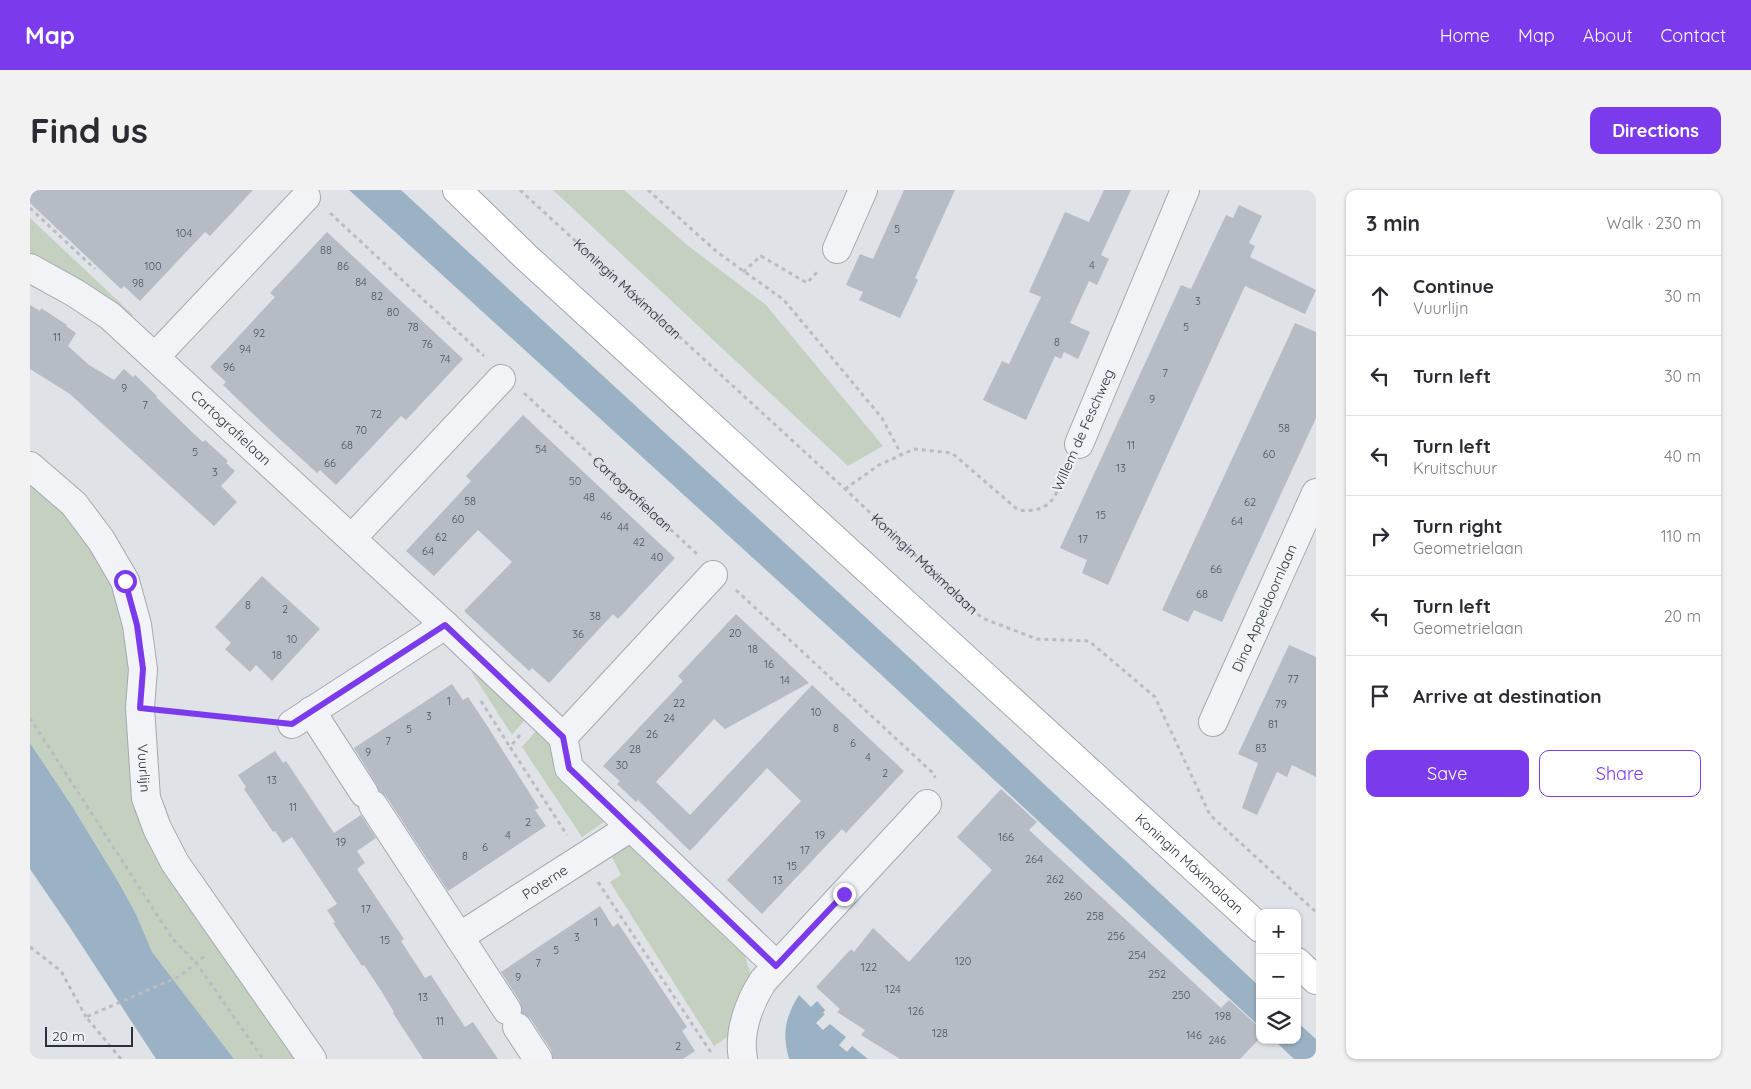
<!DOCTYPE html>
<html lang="en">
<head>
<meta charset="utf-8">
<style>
	:root { --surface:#fff; --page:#f2f2f3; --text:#2b2b33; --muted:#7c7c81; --line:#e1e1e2; --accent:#7c3aed }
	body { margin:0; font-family:Quicksand,sans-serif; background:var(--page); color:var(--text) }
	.controls { position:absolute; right:15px; bottom:15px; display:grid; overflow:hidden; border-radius:10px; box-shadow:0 1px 4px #0004 }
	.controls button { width:45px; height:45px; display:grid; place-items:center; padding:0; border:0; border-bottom:1px solid var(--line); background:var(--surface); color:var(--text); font:25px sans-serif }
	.scale { position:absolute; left:15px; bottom:12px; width:88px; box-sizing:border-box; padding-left:5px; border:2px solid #29313d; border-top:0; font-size:14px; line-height:18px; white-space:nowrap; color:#29313d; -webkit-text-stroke:4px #eef1f5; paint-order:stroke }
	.stop { position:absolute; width:15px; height:15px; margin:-11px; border:4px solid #7c3aed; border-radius:50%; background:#fff }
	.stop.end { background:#7c3aed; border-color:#fff; box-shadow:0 1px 5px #0008 }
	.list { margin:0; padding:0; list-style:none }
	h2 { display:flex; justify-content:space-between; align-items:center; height:65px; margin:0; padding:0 20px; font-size:21px }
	h2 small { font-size:16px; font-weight:400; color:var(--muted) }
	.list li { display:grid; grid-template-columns:32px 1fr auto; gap:15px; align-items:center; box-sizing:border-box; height:80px; padding:0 20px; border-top:1px solid var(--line) }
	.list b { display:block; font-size:19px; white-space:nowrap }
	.list p { margin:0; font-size:16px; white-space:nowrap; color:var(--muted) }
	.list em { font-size:16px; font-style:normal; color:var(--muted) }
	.actions { display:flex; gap:10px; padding:15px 20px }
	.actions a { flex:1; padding:11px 0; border:1px solid var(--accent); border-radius:10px; text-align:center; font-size:18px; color:var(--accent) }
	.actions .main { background:var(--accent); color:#fff }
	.icon { flex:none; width:28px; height:28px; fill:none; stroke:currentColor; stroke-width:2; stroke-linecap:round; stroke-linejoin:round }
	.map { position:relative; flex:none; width:1286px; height:869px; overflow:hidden; border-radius:10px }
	header { display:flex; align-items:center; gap:30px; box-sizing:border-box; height:70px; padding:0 25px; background:var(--accent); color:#fff }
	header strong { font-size:24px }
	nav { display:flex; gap:28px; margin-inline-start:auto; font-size:18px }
	.intro { display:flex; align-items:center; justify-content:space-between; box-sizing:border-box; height:120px; padding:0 30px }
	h1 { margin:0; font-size:35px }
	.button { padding:12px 22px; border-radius:10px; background:var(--accent); color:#fff; font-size:18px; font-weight:700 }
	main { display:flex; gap:30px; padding:0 30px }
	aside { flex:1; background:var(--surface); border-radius:10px; box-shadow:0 1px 4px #0004 }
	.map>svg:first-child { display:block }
	.green { fill:#c5d1c0 }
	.water { fill:#9bb2c5 }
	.building { fill:#b6bcc4 }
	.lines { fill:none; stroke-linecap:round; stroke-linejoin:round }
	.minor-casing { stroke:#a5a9b1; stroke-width:30 }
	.major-casing { stroke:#9fa7b2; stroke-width:30 }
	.path { stroke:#b9bdc2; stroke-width:3; stroke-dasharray:4 4; stroke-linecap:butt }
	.minor { stroke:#f1f3f6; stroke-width:28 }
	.major { stroke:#fff; stroke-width:28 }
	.route { stroke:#7c3aed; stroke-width:6 }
	.labels { text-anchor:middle; stroke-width:4; stroke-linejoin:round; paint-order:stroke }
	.number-label { font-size:11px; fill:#4c545f }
	.street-label { font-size:14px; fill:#29313d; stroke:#eef1f5 }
</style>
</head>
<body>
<header>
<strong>Map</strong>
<nav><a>Home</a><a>Map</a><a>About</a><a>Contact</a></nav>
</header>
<div class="intro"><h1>Find us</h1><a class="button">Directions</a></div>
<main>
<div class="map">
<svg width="1286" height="869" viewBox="0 0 1286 869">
	<rect width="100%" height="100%" fill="#dfe2e7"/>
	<g class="green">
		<polygon points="523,0 594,0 656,54 736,115 853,256 818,276"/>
		<polygon points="0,28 103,125 99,130 0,67"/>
		<polygon points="0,290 36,323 59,352 81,390 102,461 99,575 104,608 267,869 204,869 122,762 106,724 89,693 42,616 0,553"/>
		<polygon points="449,477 498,526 482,545 442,483"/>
		<polygon points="508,539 519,550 526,584 574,632 552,647 492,557"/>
		<polygon points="597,653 714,763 722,788 699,846 684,856 580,692 591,685 581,665"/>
	</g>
	<g class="water">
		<polygon points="319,0 371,0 882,470 1230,797 1230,837 846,480"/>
		<polygon points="0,553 42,616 89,693 106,724 122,762 204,869 126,869 39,736 0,679"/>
		<path d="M769,805L781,817L787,811L795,820L793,823L795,824L786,833L793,840L800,834L816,847L809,855L817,862L822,856L838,869H759C752,844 755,827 769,805Z"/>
		<polygon points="1267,832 1286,849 1286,869 1264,869 1244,850 1267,850"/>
	</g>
	<g class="building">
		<polygon points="0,0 223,0 180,46 175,42 110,111 94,96 91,99 0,13"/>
		<polygon points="874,0 925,0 885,88 888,90 870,128 829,110 833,102 816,95 830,64 843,69"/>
		<polygon points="1074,0 1101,0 1071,65 1079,69 1067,95 1059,91 1040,133 1060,142 1048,169 1034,162 1031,169 1025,166 996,230 953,210 972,171 979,174 1011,107 999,102 1035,22 1059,32"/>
		<polygon points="1209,15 1232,26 1219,53 1225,56 1220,67 1286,100 1275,124 1215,96 1078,395 1052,383 1057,370 1030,358 1151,95 1161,99 1196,25 1203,28"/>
		<polygon points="297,42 433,169 376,230 371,226 306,295 290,280 287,283 242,242 193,195 196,192 180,177 245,107 240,103"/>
		<polygon points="0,115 10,121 11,118 37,135 36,136 46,143 38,156 59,175 84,190 94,179 103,187 105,185 127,206 126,207 164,244 173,252 175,250 198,271 196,273 205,281 191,296 207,312 184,336 40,204 0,179"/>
		<polygon points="1265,133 1286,142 1286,228 1192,432 1164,420 1158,432 1132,420"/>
		<polygon points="493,225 645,368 588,429 583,424 519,493 502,478 499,481 434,421 482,372 448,340 404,386 376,361 441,291 436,286"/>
		<polygon points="232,386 290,439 242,491 226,475 220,482 195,459 201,453 185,437"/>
		<polygon points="706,424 779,493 695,539 684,529 626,592 660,625 782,495 874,581 816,643 812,639 732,724 697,690 771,611 737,578 660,661 608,610 606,612 587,594 590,591 573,576 653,491 648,486"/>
		<polygon points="1259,455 1286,467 1286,587 1262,575 1257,587 1247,582 1227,625 1212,618 1228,573 1208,564"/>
		<polygon points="422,494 433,510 438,507 456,534 509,618 505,620 516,636 418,701 356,606 349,601 347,595 324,558"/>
		<polygon points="245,561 253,573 256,571 304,643 331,625 346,648 327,661 335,673 327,679 374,749 371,751 395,788 401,785 435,837 443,832 468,869 393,869 363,823 364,822 350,799 334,775 332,776 303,733 305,732 297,720 307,714 262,647 253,653 245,641 243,642 214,599 216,597 208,585"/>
		<polygon points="971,599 1007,632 999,640 1191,818 1199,810 1230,838 1230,848 1210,869 870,869 831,845 835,840 807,822 810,819 786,797 821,759 824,762 843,738 879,772 962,680 927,647"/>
		<polygon points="570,716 583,737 588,733 657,837 652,841 665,861 653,869 523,869 521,860 500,828 492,823 490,811 471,782"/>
	</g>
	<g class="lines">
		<defs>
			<g id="minor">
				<polyline points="807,59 833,0"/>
				<path id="s3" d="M0,78L45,103L80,126L415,435L533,547L539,578L746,775"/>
				<polyline points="125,167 276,7"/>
				<polyline points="1049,254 1155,0"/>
				<path id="s4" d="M0,276L44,314L71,350L95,391L107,435L113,479L110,518L116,608L127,638L145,673L282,869"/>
				<polyline points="322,348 471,189"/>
				<polyline points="281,521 334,603"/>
				<path id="s5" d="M1183,532L1286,303"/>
				<polyline points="262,534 415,435"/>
				<polyline points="533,547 683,385"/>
				<polyline points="343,615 477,820"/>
				<path id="s6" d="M429,747L601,637"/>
				<polyline points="487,837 508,869"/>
				<path d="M713,869C708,842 719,813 733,791L897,614"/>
			</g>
			<g id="major">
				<path id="s7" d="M427,0L496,67L1230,738"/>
				<polyline points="1267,772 1286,790"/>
			</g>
		</defs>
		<use href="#minor" class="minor-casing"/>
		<use href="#major" class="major-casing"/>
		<g class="path">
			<path id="s1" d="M490,0L815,299L952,428L1007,449L1059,451L1125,507L1180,625L1286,722"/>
			<polyline points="618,0 687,62 754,110 852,228 871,264"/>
			<polyline points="0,18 65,79"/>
			<polyline points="300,23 454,166"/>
			<polyline points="713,82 731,66 777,93 789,80"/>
			<path id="s2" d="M494,203L667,364"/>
			<path d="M815,299L849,275L884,259L922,263L988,320C1023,324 1025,305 1038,278"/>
			<polyline points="706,400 904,584 905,588"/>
			<polyline points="451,511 480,557"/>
			<polyline points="138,521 234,531"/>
			<polyline points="0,528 142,748 167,774 233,869"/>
			<polyline points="490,545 480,557 537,645"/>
			<polyline points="568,692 682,864"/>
			<polyline points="0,757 31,781 56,827"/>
			<polyline points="91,869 56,827 150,786 176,765"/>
		</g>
		<use href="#minor" class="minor"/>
		<use href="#major" class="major"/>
	</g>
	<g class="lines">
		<polyline class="route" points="95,391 107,435 113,479 110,518 262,534 415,435 533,547 539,578 746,776 814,704"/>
	</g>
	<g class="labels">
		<g class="number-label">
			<text x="867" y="43">5</text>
			<text x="154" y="47">104</text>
			<text x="296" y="64">88</text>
			<text x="1062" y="79">4</text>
			<text x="123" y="80">100</text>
			<text x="313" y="80">86</text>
			<text x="331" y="96">84</text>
			<text x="108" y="97">98</text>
			<text x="347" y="110">82</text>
			<text x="1168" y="115">3</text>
			<text x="363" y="126">80</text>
			<text x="383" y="141">78</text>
			<text x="1156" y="141">5</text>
			<text x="229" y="147">92</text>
			<text x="27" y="151">11</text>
			<text x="1027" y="156">8</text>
			<text x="397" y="158">76</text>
			<text x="215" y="163">94</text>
			<text x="415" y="173">74</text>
			<text x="199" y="181">96</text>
			<text x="1135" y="187">7</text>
			<text x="94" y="202">9</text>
			<text x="1122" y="213">9</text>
			<text x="115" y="219">7</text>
			<text x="346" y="228">72</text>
			<text x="1254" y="242">58</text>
			<text x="331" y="244">70</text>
			<text x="317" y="259">68</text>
			<text x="1101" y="259">11</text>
			<text x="511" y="263">54</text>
			<text x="165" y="266">5</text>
			<text x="1239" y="268">60</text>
			<text x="300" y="277">66</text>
			<text x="1091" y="282">13</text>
			<text x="185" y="286">3</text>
			<text x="545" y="295">50</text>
			<text x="559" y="311">48</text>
			<text x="440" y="315">58</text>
			<text x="1220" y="316">62</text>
			<text x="1071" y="329">15</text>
			<text x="576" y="330">46</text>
			<text x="428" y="333">60</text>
			<text x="1207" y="335">64</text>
			<text x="593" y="341">44</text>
			<text x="411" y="351">62</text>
			<text x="1053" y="353">17</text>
			<text x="609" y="356">42</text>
			<text x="398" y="365">64</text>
			<text x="627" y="371">40</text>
			<text x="1186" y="383">66</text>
			<text x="1172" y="408">68</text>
			<text x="218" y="419">8</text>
			<text x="255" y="423">2</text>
			<text x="565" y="430">38</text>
			<text x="705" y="447">20</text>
			<text x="548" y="448">36</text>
			<text x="262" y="453">10</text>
			<text x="723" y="463">18</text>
			<text x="247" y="469">18</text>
			<text x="739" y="478">16</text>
			<text x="1263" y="493">77</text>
			<text x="755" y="494">14</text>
			<text x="419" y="515">1</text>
			<text x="649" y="517">22</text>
			<text x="1251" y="518">79</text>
			<text x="786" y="526">10</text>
			<text x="399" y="530">3</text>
			<text x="639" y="532">24</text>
			<text x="1243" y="538">81</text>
			<text x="806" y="542">8</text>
			<text x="379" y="543">5</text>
			<text x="622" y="548">26</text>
			<text x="358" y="555">7</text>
			<text x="823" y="557">6</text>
			<text x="1231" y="562">83</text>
			<text x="605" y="563">28</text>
			<text x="338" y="566">9</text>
			<text x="838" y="571">4</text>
			<text x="592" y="579">30</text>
			<text x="855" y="587">2</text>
			<text x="242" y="594">13</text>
			<text x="263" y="621">11</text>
			<text x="498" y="636">2</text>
			<text x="478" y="649">4</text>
			<text x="790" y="649">19</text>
			<text x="976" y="651">166</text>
			<text x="311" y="656">19</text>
			<text x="455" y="661">6</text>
			<text x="775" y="664">17</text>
			<text x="435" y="670">8</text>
			<text x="1004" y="673">264</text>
			<text x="762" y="680">15</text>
			<text x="1025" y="693">262</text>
			<text x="748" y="694">13</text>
			<text x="1043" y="710">260</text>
			<text x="336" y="723">17</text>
			<text x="1065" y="730">258</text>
			<text x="566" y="736">1</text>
			<text x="1086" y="750">256</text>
			<text x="547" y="751">3</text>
			<text x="355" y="754">15</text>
			<text x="526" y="764">5</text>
			<text x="1107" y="769">254</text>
			<text x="933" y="775">120</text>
			<text x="508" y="777">7</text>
			<text x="839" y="781">122</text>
			<text x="1127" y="788">252</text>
			<text x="488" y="791">9</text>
			<text x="863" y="803">124</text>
			<text x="1151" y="809">250</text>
			<text x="393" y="811">13</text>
			<text x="886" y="825">126</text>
			<text x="1193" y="830">198</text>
			<text x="410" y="835">11</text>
			<text x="910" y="847">128</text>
			<text x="1164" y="849">146</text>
			<text x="1187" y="854">246</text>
			<text x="648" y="860">2</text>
		</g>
		<g class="street-label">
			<text dy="5" stroke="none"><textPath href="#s1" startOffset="146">Koningin Máximalaan</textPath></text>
			<text dy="5" stroke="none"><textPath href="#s3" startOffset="258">Cartografielaan</textPath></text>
			<text transform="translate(1053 240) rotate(-66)" y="5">Willem de Feschweg</text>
			<text dy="5" stroke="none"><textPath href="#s2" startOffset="148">Cartografielaan</textPath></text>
			<text dy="5" stroke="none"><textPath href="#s1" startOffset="551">Koningin Máximalaan</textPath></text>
			<text dy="5" stroke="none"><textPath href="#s5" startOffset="125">Dina Appeldoornlaan</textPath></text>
			<text dy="5" stroke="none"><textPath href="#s4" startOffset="340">Vuurlijn</textPath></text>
			<text dy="5" stroke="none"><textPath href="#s7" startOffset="995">Koningin Máximalaan</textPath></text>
			<text dy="5" stroke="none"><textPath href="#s6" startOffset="102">Poterne</textPath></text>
		</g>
	</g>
</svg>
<div class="controls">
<button>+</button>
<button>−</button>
<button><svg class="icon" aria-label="layers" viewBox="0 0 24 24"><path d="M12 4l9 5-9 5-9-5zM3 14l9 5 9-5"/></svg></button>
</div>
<div class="scale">20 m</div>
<div class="stop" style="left:95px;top:391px"></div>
<div class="stop end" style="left:814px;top:704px"></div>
</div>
<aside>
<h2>3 min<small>Walk · 230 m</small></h2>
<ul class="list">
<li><svg class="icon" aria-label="ahead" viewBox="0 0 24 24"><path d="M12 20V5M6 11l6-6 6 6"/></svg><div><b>Continue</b><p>Vuurlijn</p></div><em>30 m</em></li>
<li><svg class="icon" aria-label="left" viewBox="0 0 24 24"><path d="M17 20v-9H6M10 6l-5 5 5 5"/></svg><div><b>Turn left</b></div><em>30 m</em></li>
<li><svg class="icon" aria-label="left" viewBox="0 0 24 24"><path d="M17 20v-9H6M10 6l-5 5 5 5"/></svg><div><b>Turn left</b><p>Kruitschuur</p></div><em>40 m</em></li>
<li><svg class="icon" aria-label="right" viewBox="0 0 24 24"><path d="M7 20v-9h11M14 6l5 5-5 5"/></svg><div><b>Turn right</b><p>Geometrielaan</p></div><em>110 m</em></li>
<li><svg class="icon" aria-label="left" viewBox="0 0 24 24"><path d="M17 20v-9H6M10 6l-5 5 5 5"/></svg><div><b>Turn left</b><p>Geometrielaan</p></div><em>20 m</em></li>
<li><svg class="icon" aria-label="arrive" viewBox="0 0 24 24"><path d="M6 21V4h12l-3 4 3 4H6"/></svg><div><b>Arrive at destination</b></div></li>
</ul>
<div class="actions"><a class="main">Save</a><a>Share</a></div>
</aside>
</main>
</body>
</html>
